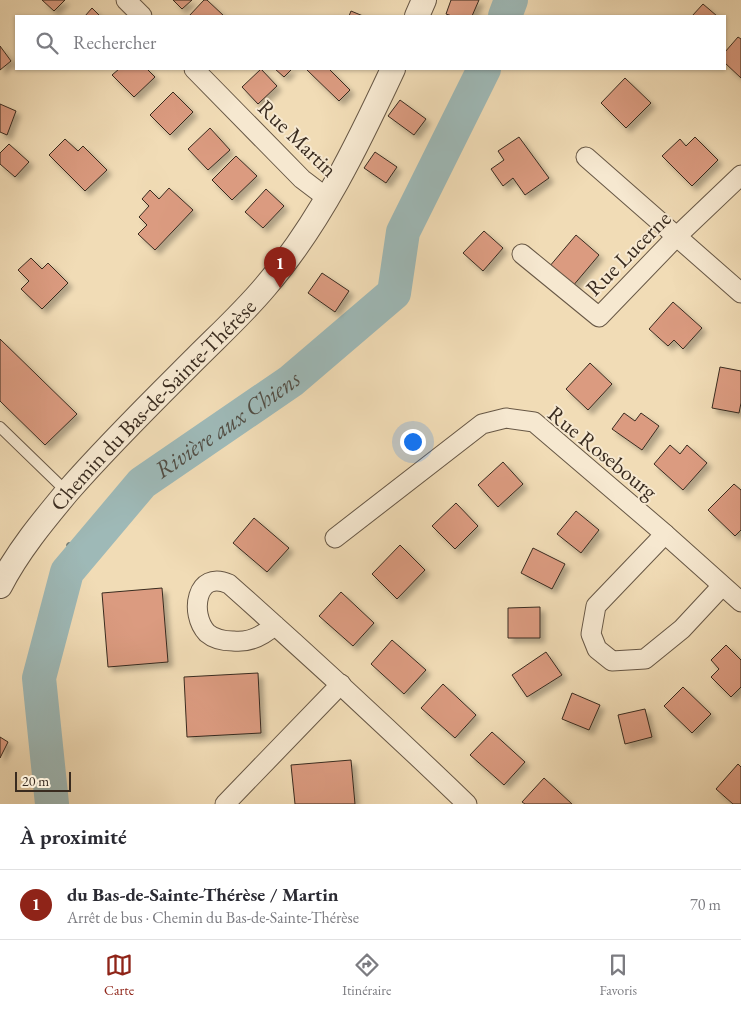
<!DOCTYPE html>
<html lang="fr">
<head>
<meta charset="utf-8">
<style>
	:root { --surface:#fff; --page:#f7f7f7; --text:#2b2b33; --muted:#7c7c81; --line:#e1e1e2; --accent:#8f2418 }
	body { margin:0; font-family:"EB Garamond",serif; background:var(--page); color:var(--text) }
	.scale { position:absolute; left:15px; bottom:12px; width:56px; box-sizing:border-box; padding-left:5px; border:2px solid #392b1f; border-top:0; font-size:14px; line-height:18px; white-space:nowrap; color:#392b1f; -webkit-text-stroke:4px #f6e8d0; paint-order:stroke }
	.you { position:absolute; left:412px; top:441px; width:18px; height:18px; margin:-12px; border:4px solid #fff; border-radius:50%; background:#1a73e8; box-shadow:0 0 0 8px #1a73e833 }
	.badge { display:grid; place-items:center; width:32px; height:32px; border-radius:50%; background:var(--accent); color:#fff; font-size:16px; font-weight:700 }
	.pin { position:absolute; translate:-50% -41px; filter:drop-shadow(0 1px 2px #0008) }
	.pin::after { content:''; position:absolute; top:26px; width:18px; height:15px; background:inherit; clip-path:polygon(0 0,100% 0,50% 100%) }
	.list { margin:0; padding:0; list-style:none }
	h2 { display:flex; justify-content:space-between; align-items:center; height:65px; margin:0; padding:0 20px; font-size:21px }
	h2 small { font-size:16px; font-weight:400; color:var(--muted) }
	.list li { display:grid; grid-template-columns:32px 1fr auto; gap:15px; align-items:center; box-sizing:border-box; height:70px; padding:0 20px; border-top:1px solid var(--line) }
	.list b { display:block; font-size:19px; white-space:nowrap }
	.list p { margin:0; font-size:16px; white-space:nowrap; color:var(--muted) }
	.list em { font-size:16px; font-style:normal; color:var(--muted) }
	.icon { flex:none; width:28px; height:28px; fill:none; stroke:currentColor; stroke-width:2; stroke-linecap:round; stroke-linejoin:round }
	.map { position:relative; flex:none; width:741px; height:804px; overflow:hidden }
	.search { position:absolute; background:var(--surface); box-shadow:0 1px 4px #0004; left:15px; right:15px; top:15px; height:55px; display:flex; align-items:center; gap:12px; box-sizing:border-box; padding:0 18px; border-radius:0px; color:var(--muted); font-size:19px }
	.sheet { height:135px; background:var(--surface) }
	nav { display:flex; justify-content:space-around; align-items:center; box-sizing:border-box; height:70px; border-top:1px solid var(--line); background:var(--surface); font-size:14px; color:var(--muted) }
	nav a { display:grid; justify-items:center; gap:2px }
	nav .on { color:var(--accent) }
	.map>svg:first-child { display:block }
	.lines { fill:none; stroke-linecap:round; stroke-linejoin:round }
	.stream { stroke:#76807a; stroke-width:5.5 }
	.river { stroke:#9eb9b7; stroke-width:34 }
	.building { fill:#db9b80; stroke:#392b1f; filter:url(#shadow) }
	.service-casing { stroke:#675745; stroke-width:12 }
	.minor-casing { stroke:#675745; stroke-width:21 }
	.tertiary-casing { stroke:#675745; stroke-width:26 }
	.service { stroke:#f6e8d0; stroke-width:10 }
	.minor { stroke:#f6e8d0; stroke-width:19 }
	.tertiary { stroke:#f6e8d0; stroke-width:24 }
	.labels { text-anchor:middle; stroke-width:4; stroke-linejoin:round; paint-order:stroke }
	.street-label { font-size:22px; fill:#392b1f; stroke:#f6e8d0 }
	.water-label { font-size:24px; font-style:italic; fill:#524e45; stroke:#f6e8d0 }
</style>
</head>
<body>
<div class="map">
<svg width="741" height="804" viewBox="0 0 741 804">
	<defs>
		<filter id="shadow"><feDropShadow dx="4.5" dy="4.5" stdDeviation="2.5" flood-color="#0004"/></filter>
	</defs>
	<rect width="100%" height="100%" fill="#f1dcb6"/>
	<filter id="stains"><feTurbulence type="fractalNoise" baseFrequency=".004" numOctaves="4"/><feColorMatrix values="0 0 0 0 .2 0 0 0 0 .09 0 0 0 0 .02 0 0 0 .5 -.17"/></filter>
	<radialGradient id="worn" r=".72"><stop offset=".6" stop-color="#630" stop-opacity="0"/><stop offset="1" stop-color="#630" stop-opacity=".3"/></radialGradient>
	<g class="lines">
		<polyline class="stream" points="69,545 79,556"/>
		<g class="river">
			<polyline points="505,16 511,0"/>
			<path id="s1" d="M52,804L39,678L67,572L142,483L291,381L394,293L403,232L484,69"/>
		</g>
	</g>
	<g class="building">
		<polygon points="42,0 65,0 54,11"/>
		<polygon points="173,0 192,0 182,9"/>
		<polygon points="204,0 207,0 224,16 189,16"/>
		<polygon points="451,0 479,0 472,16 452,16 446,14"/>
		<polygon points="703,4 717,16 692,16"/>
		<polygon points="92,8 100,16 85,16"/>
		<polygon points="351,11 363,16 349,16"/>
		<polygon points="738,37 741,39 741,78 725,63 725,52"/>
		<polygon points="0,46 11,61 0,70"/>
		<polygon points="119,69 147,69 155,77 134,97 112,75"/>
		<polygon points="261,69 277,86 258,104 242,87"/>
		<polygon points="275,69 292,69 284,77"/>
		<polygon points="306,69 329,69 350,90 339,101"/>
		<polygon points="625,78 651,103 626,128 601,103"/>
		<polygon points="173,92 193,112 170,135 150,115"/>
		<polygon points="400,100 426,119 414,135 388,116"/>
		<polygon points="0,104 16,111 7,135 0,132"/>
		<polygon points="210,128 230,150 208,170 188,149"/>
		<polygon points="519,137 549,178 525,195 513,178 503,186 491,169 504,160 498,151"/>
		<polygon points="695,137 718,160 692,186 662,156 680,139 686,146"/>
		<polygon points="65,139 78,151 83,146 107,170 85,191 49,155"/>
		<polygon points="9,144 29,162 15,177 0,164 0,153"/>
		<polygon points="375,152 397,167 386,183 364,168"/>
		<polygon points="236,156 257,176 232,200 212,180"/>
		<polygon points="169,188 193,210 155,250 138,234 147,225 139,217 149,206 142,199 150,190 159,199"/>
		<polygon points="266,189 284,206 263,228 245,212"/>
		<polygon points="484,231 503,248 483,271 463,253"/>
		<polygon points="576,235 599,255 572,287 549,267"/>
		<polygon points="31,258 42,269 48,263 68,283 42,309 21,289 29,281 18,270"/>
		<polygon points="322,273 349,291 335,312 308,293"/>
		<polygon points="673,302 702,328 683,349 674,340 668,346 649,329"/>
		<polygon points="0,339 77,414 45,445 0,401"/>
		<polygon points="590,363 612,384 588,410 566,389"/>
		<polygon points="720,367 741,371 741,403 739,413 712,408"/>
		<polygon points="624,413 635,421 641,413 659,426 642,450 612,429"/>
		<polygon points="670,445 680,454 687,445 707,463 683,490 654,464"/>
		<polygon points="503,462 523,484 498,507 478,485"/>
		<polygon points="734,484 741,490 741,530 735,536 708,510"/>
		<polygon points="456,503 478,526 455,549 432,526"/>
		<polygon points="576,511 599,530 581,553 557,534"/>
		<polygon points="254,518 289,548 267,572 233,543"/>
		<polygon points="400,545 425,570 397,599 372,574"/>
		<polygon points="533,548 565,564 552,589 521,573"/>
		<polygon points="162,588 168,662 108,667 102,593"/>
		<polygon points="341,592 374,623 353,646 319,616"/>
		<polygon points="540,607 540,638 508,638 508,608"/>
		<polygon points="392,640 426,670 404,694 371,664"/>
		<polygon points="726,645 741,660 741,687 731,697 711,677 719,669 711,660"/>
		<polygon points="546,652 562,675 527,697 512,675"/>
		<polygon points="258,673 261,733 187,737 184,677"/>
		<polygon points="443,684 476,715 455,738 421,708"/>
		<polygon points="683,687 711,714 692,733 664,706"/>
		<polygon points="572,693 600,705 589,730 562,719"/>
		<polygon points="645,709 652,737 625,744 618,715"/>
		<polygon points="492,732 525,762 504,785 470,755"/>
		<polygon points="0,737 8,742 0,758"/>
		<polygon points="351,760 355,804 295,804 291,765"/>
		<polygon points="738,764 741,767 741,804 733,804 716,789"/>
		<polygon points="544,778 572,804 525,804 522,802"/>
	</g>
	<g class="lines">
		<defs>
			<polyline id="service" points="0,427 67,492"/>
			<g id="minor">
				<polyline points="126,0 142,16"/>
				<polyline points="194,69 302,179 327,198"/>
				<polyline points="586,157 741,293"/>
				<polyline points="522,254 599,317 676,237 741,175"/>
				<polyline points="665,534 596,606 591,634 597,649 612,661 645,659 682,629 722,586"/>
				<polyline points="335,538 482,424 506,418 534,422 665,534 741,602"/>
				<path d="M275,625C263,636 250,643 233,641C224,641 214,639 207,633C189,614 196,569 229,584C310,656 389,729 467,804"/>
				<polyline points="225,804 341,684"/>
			</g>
			<g id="tertiary">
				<polyline points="417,16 424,0"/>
				<path id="s2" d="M0,586C18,551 43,521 68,491C109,444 153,401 197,357C220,334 244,312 265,287C320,223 358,144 393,69"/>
			</g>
		</defs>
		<use href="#service" class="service-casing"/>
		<use href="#minor" class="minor-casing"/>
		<use href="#tertiary" class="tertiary-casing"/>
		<use href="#service" class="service"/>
		<use href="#minor" class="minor"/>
		<use href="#tertiary" class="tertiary"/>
	</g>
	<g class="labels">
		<g class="street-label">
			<text transform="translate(298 138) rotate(44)" y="8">Rue Martin</text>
			<text transform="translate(628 253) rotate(-45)" y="8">Rue Lucerne</text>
			<text dy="8" stroke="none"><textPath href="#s2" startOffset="238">Chemin du Bas-de-Sainte-Thérèse</textPath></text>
			<text transform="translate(603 452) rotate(39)" y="8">Rue Rosebourg</text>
		</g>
		<g class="water-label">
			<text dy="8" stroke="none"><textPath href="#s1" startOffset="456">Rivière aux Chiens</textPath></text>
		</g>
	</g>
	<rect width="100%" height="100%" filter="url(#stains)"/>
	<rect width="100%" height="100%" fill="url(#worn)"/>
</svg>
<div class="scale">20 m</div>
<div class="you"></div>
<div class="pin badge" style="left:280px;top:288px">1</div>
<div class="search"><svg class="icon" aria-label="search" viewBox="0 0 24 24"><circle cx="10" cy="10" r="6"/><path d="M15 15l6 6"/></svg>Rechercher</div>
</div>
<section class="sheet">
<h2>À proximité<small></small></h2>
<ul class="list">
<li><span class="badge">1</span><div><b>du Bas-de-Sainte-Thérèse / Martin</b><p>Arrêt de bus · Chemin du Bas-de-Sainte-Thérèse</p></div><em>70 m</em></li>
</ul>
</section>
<nav>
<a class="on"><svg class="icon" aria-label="map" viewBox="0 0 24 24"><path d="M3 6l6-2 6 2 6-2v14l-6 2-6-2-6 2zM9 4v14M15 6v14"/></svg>Carte</a>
<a><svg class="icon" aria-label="directions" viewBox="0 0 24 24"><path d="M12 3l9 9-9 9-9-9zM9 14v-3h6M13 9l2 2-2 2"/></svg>Itinéraire</a>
<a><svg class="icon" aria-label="saved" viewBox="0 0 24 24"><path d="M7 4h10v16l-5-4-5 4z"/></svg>Favoris</a>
</nav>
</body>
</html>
